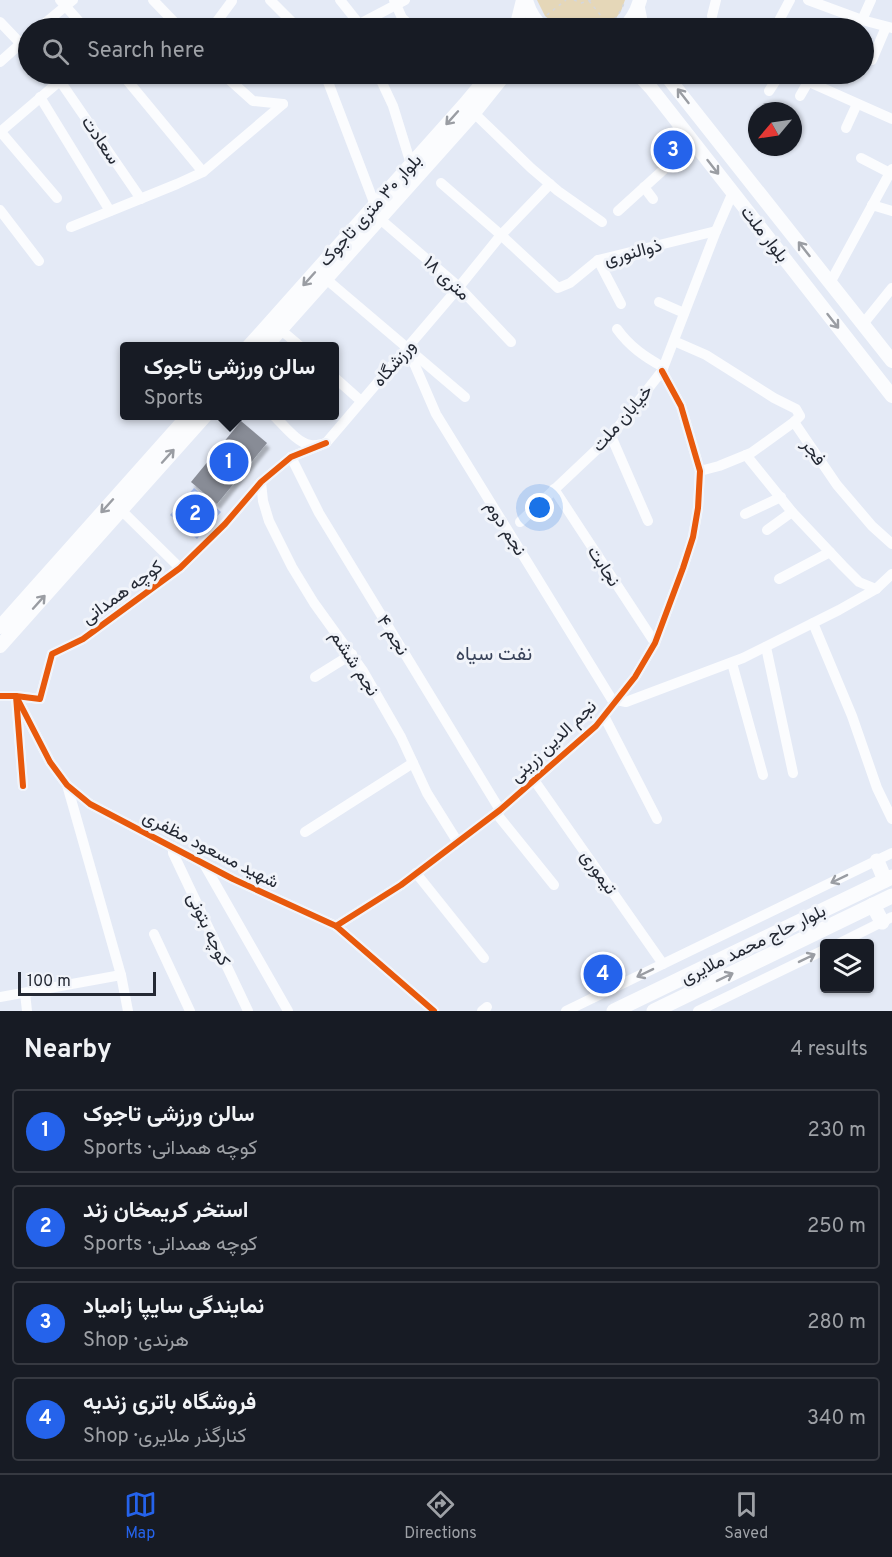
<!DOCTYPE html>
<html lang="en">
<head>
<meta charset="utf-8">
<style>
	:root { --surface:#171b24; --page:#242831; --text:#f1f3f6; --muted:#9ea1a6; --line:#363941; --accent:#2563eb }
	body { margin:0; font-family:Overpass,Vazirmatn,sans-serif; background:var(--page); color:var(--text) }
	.controls { position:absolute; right:18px; bottom:18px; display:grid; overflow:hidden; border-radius:6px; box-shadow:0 2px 4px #0004 }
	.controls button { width:54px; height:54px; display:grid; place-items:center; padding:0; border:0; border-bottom:2px solid var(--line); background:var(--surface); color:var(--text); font:30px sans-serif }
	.compass { position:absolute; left:748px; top:102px; width:54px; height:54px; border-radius:50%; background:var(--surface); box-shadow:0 2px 4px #0004; rotate:241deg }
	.scale { position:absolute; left:18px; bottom:15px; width:138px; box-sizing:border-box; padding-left:6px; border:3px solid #242934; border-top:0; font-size:16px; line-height:21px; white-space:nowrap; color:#242934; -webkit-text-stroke:4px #f1f4fa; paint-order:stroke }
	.you { position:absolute; left:540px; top:508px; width:21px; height:21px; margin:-15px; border:4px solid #fff; border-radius:50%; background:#1a73e8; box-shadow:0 0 0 9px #1a73e833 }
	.badge { display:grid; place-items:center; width:39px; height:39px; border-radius:50%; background:var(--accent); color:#fff; font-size:20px; font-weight:700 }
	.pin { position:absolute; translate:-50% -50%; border:3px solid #fff; box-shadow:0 2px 6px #0006 }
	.popup { position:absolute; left:120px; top:342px; width:219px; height:78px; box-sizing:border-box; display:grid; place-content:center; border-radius:6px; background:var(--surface); filter:drop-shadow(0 2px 4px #0005); font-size:20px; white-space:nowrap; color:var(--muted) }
	.popup b { font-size:22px; color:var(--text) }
	.popup::after { content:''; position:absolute; left:50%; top:100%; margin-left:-12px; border:12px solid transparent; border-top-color:var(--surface) }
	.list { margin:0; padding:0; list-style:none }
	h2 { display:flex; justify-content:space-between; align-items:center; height:78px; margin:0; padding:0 24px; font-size:26px }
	h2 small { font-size:20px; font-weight:400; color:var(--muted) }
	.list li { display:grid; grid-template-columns:39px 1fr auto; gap:18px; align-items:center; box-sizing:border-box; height:84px; margin:0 12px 12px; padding:0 12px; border:2px solid var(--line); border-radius:6px }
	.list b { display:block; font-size:22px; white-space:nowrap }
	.list p { margin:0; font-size:20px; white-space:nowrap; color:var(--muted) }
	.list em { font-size:20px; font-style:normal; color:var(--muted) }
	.icon { flex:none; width:33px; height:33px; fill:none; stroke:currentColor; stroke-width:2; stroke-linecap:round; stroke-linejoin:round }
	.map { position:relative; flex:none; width:892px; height:1011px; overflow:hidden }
	.search { position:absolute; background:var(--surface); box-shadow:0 2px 4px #0004; left:18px; right:18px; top:18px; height:66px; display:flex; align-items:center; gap:15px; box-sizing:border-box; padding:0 21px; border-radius:33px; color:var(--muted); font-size:22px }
	.sheet { height:462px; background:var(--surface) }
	nav { display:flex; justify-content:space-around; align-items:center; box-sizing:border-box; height:84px; border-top:2px solid var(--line); background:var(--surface); font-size:16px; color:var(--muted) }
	nav a { display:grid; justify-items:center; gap:3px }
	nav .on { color:var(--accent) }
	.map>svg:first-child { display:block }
	.green { fill:#e5d7b8 }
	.water { fill:#a9bff3 }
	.building { fill:#888c96; filter:url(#shadow) }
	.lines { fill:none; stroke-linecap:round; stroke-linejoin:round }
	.path { stroke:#d5d7db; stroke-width:1.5; stroke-dasharray:3 4.5; stroke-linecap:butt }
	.minor { stroke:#fbfcfe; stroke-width:10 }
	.major { stroke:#fbfcfe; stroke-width:14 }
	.highway { stroke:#fbfcfe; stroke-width:15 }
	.cycleway-casing { stroke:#f1f4fa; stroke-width:10 }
	.cycleway { stroke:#e8590c; stroke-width:6 }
	.oneway { stroke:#9a9da3 }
	.labels { text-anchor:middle; stroke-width:6; stroke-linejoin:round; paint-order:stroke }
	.street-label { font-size:18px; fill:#242934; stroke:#f1f4fa }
	.neighbourhood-label { font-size:20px; fill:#384259; stroke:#f1f4fa }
</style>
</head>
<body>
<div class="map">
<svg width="892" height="1011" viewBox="0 0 892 1011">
	<defs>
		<filter id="shadow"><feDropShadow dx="3" dy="5" stdDeviation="1.5" flood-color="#0004"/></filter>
	</defs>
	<rect width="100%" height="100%" fill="#e4eaf6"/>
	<polygon class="green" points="537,0 625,0 621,11 616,18 602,28 560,28 545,16"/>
	<polygon class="water" points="194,488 221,512 197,539 170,515"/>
	<polygon class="building" points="241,421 267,443 217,504 191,482"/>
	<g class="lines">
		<g class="path">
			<polyline points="574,0 581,3 591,0"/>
			<polyline points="589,1 611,28"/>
			<polyline points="547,15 566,0"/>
			<polyline points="554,24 560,28"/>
			<path d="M602,28C614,22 621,13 625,0"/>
		</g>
		<g class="minor">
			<polyline points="60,0 85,28"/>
			<polyline points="153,0 180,28"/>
			<polyline points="270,0 298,28"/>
			<polyline points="340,0 356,20 359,28"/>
			<polyline points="394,0 402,18 413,28"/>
			<polyline points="808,0 862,20 892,28"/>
			<polyline points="712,16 716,0"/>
			<polyline points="862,20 871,0"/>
			<polyline points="0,22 21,44"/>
			<polyline points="39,28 73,0"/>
			<polyline points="212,28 232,1"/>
			<polyline points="352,28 405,0"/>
			<polyline points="775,28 790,0"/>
			<polyline points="872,60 886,27"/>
			<polyline points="0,62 28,37"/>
			<polyline points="122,74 203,172"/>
			<polyline points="223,74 253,101 283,104"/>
			<polyline points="325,74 375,205"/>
			<polyline points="378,74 393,106 411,164"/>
			<polyline points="791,74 892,119"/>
			<polyline points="60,81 141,199"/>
			<polyline points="769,91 780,74"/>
			<polyline points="800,96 808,82"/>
			<polyline points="40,97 110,211"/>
			<polyline points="474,113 531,168 558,191 602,222"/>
			<polyline points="846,128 857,104"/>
			<polyline points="0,131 57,198"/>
			<polyline points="0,132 68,74"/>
			<polyline points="861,158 890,173"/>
			<polyline points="441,183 501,235 558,288 570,283 598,260 716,231"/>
			<polyline points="644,187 653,199"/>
			<polyline points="872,205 892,211"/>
			<polyline points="0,210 39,261"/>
			<polyline points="618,211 694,142"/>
			<polyline points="380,219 459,287 511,342"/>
			<polyline points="71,227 177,184 203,172 283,104"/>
			<polyline points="598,260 621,304"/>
			<polyline points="326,279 465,397"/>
			<polyline points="830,283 892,169"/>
			<polyline points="659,302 684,313"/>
			<polyline points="863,324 892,288"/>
			<path d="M617,329C630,347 645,357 663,367"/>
			<polyline points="281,330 300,346"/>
			<polyline points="674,341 706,355 774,398 796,409 800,416 794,422 751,453 719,466 700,471"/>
			<polyline points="407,347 436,414 614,703"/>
			<polyline points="334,377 361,401"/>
			<path d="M274,416C284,425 296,442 310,445C315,446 321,444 326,443L459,287L501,235L550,184"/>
			<polyline points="794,422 837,485 872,526 892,544"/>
			<polyline points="611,436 648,521"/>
			<polyline points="746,455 792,512 843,566 859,582 876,589"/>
			<polyline points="291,457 319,513 500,810"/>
			<polyline points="261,482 263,501 269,521 292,567 314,603 363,671 401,737 427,793 457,841"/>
			<polyline points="554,489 655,643"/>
			<polyline points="121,510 180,568"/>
			<polyline points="745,514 781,497"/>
			<polyline points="520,522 611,436 662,371 716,231 733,192"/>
			<polyline points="767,530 792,512"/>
			<polyline points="779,579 830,552"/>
			<polyline points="813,623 852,716 877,788 892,819"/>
			<polyline points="766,647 793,773"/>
			<polyline points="732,663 763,775"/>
			<polyline points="315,677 352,654"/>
			<polyline points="0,696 16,696 50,762 67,785 90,804 233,879 336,926 434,1011"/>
			<polyline points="617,700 626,702 743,658 839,610 876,589 892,574"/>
			<polyline points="604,716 657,819"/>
			<polyline points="534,780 663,964"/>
			<polyline points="67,785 121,975 128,1011"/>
			<polyline points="23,786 16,696 40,699 52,654 83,639 180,568 225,524 261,482 291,457 326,443"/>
			<polyline points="496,813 554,885"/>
			<polyline points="305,832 413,763"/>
			<polyline points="173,847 173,853 248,1011"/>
			<polyline points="204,864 288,1011"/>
			<polyline points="416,873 484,958"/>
			<polyline points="336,926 401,885 500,810 596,726 635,677 655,643 683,568 693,537 698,508 700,471 681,406 662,371"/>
			<polyline points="154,934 190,1011"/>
			<polyline points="838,944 892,917"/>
			<polyline points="25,993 27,1011"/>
			<polyline points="0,997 121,975"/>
			<polyline points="482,1011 487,1007"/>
			<polyline points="566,1011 892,853"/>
			<polyline points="698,1011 824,950"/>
		</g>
		<g class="major">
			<path d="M526,0C529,11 534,20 543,28"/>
			<polyline points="638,8 642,28"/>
			<polyline points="516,28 523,0"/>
			<path d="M624,28C632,20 637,11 640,0"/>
			<polyline points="638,74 651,88 892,396"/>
			<polyline points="665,74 892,361"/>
			<polyline points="249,346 464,105 490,74"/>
			<polyline points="266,346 474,113 505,74"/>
			<polyline points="0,627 188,416"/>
			<polyline points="0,646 205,416"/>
		</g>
		<g class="highway">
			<polyline points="877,861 885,880"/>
			<polyline points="873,905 882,922"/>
			<polyline points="614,1011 892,877"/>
			<polyline points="654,1011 892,896"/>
		</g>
		<defs>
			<g id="cycleway">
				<polyline points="0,696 16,696 50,762 67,785 90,804 233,879 336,926 434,1011"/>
				<polyline points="23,786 16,696 40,699 52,654 83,639 180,568 225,524 261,482 291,457 326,443"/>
				<polyline points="336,926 401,885 500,810 596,726 635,677 655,643 683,568 693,537 698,508 700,471 681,406 662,371"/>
			</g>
		</defs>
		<use href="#cycleway" class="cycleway-casing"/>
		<use href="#cycleway" class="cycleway"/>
	</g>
	<defs><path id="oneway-shaft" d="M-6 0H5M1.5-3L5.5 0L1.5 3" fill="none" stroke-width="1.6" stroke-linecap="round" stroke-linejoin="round" transform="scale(1.5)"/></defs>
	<g class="oneway">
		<use href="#oneway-shaft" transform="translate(683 96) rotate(-128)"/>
		<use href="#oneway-shaft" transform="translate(452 118) rotate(132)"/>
		<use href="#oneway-shaft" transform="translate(713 167) rotate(52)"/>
		<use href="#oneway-shaft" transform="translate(804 249) rotate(-128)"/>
		<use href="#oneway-shaft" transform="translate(309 279) rotate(132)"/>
		<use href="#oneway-shaft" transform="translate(833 321) rotate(52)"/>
		<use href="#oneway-shaft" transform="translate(168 456) rotate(-48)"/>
		<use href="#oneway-shaft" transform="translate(107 506) rotate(132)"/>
		<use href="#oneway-shaft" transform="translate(39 602) rotate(-48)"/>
		<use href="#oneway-shaft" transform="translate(839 879) rotate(154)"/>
		<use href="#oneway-shaft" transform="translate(807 958) rotate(-26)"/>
		<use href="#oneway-shaft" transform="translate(645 973) rotate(154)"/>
		<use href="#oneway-shaft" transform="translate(725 977) rotate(-26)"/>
	</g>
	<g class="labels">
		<g class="street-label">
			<text transform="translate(101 140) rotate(56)" y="6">سعادت</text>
			<text transform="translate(370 210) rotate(-48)" y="6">بلوار ۳۰ متری تاجوک</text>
			<text transform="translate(765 234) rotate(52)" y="6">بلوار ملت</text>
			<text transform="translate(633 252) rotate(-15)" y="6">ذوالنوری</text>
			<text transform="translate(447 278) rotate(43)" y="6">۱۸ متری</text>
			<text transform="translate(394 363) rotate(-49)" y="6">ورزشگاه</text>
			<text transform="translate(622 418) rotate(-49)" y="6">خیابان ملت</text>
			<text transform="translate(814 452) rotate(55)" y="6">فجر</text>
			<text transform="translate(506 528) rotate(58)" y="6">نجم دوم</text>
			<text transform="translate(604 566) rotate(57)" y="6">نجابت</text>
			<text transform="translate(122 592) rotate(-36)" y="6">کوچه همدانی</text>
			<text transform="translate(393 635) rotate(58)" y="6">نجم ۴</text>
			<text transform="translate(355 663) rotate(57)" y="6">نجم ششم</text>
			<text transform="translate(553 741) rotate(-43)" y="6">نجم الدین زرینی</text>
			<text transform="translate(211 849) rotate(27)" y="6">شهید مسعود مظفری</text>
			<text transform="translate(599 872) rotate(55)" y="6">تیموری</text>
			<text transform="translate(209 929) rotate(65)" y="6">کوچه بتونی</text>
			<text transform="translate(753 944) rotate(-26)" y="6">بلوار حاج محمد ملایری</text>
		</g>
		<g class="neighbourhood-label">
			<text x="494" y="660">نفت سیاه</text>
		</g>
	</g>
</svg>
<div class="controls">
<button><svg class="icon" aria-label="layers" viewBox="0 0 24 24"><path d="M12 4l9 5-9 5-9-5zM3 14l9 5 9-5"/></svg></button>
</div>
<svg class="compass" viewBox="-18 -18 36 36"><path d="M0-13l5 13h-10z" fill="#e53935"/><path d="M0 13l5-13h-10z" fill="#9ea1a6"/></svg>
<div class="scale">100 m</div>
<div class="you"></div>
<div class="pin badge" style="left:229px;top:462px">1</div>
<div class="popup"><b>سالن ورزشی تاجوک</b>Sports</div>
<div class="pin badge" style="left:195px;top:514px">2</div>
<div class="pin badge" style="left:673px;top:150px">3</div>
<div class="pin badge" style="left:603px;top:974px">4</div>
<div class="search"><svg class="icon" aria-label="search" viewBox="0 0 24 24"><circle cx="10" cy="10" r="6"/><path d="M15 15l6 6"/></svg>Search here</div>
</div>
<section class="sheet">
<h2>Nearby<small>4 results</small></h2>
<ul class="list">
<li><span class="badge">1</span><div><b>سالن ورزشی تاجوک</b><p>Sports · کوچه همدانی</p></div><em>230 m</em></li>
<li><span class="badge">2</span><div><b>استخر کریمخان زند</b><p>Sports · کوچه همدانی</p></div><em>250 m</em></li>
<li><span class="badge">3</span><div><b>نمایندگی سایپا زامیاد</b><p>Shop · هرندی</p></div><em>280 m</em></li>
<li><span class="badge">4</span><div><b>فروشگاه باتری زندیه</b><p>Shop · کنارگذر ملایری</p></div><em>340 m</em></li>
</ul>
</section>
<nav>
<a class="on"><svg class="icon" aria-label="map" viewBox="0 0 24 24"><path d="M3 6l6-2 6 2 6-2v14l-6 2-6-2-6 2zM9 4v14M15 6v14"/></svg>Map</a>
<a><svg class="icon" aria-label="directions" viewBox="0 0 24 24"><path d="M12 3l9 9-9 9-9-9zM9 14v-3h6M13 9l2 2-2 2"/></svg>Directions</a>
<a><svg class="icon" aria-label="saved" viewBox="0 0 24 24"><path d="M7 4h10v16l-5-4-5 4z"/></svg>Saved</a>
</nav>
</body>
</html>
